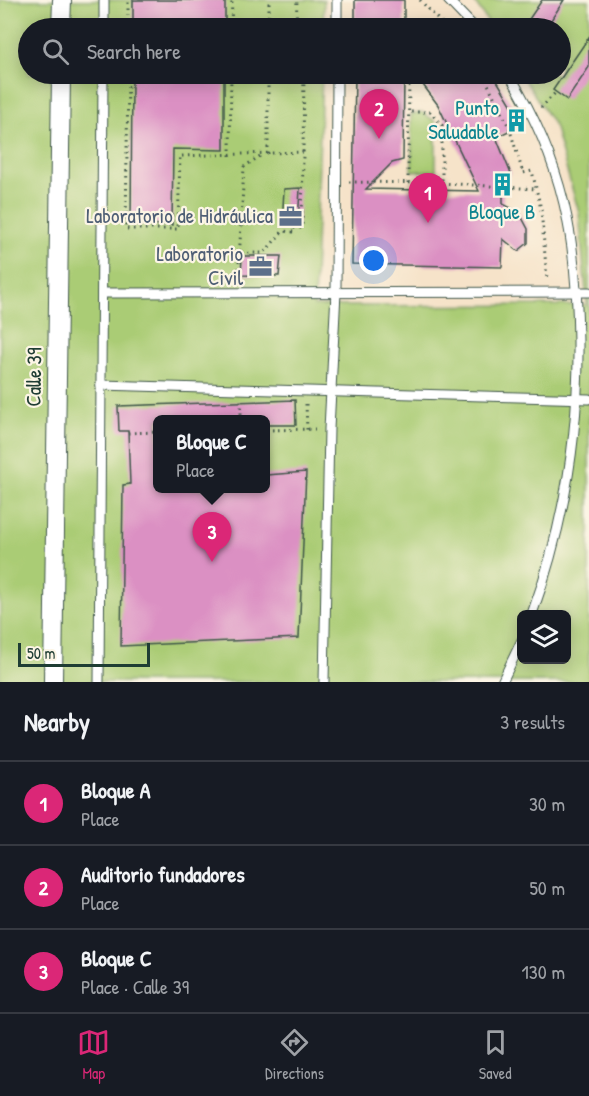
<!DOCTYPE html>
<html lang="en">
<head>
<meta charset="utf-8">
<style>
	:root { --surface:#171b24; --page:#242831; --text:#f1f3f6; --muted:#9ea1a6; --line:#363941; --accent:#db2777 }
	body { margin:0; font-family:"Patrick Hand",sans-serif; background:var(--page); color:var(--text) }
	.controls { position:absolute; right:18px; bottom:18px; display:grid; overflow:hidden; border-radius:9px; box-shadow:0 3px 15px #0003 }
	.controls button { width:54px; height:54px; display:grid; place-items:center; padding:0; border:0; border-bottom:2px solid var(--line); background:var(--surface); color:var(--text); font:30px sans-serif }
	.scale { position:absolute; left:18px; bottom:15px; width:132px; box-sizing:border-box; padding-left:6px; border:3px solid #1f3d34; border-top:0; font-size:16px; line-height:21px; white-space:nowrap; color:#1f3d34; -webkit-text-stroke:4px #fcf5e5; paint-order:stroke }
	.you { position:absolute; left:374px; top:261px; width:21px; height:21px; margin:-15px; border:4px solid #fff; border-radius:50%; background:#1a73e8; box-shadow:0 0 0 9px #1a73e833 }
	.badge { display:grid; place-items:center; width:39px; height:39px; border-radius:50%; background:var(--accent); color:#fff; font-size:20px; font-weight:700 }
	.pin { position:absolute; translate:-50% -50px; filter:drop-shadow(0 2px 3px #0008) }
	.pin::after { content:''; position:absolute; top:32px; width:21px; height:18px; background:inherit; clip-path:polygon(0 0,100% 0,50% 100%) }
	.popup { position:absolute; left:153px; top:415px; width:117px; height:78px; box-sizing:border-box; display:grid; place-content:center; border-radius:9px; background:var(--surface); filter:drop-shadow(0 2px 4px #0005); font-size:20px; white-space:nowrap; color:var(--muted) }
	.popup b { font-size:22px; color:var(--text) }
	.popup::after { content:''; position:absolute; left:50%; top:100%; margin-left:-12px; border:12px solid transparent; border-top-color:var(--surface) }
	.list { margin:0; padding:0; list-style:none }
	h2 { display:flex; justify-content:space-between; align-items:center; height:78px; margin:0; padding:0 24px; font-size:26px }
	h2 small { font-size:20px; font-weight:400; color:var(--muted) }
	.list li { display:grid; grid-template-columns:39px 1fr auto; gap:18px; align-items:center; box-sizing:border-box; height:84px; padding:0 24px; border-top:2px solid var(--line) }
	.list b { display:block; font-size:22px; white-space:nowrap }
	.list p { margin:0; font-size:20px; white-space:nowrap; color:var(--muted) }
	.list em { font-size:20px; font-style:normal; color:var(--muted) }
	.icon { flex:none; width:33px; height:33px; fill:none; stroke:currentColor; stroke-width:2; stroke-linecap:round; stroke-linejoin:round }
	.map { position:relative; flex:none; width:589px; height:682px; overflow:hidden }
	.search { position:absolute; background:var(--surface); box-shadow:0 3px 15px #0003; left:18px; right:18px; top:18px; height:66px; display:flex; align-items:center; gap:15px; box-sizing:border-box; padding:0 21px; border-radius:33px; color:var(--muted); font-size:22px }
	.sheet { height:330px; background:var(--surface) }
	nav { display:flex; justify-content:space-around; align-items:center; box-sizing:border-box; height:84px; border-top:2px solid var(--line); background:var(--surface); font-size:16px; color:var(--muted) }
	nav a { display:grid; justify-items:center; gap:3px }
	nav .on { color:var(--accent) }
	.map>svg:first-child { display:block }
	.green { fill:#aacc74; stroke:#648454; stroke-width:1.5; fill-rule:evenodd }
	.building { fill:#db90c3 }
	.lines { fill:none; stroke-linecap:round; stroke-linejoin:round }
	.service-casing { stroke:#3f564a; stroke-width:11 }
	.minor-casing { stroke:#3f564a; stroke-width:20 }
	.path { stroke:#3f564a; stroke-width:3; stroke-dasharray:1.5 4.5; stroke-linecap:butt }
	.service { stroke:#fff; stroke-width:9 }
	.minor { stroke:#fff; stroke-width:18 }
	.labels { text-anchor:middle; stroke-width:4.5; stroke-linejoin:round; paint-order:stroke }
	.culture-label { font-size:21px; fill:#0d838f; stroke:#fcf5e5; text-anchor:end }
	.service-label { font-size:21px; fill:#4e5e75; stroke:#fcf5e5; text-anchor:end }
	.street-label { font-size:21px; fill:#1f3d34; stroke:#fcf5e5 }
</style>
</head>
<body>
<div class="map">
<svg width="589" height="682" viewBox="0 0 589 682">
	<rect width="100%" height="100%" fill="#fcf5e5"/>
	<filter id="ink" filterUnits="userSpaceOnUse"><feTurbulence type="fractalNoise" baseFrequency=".0167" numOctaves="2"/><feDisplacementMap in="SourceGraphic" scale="12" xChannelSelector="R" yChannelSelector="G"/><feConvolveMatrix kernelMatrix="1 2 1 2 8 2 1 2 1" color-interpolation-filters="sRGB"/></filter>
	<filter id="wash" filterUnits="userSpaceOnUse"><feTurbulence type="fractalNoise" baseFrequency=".008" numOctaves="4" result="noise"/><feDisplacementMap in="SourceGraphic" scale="24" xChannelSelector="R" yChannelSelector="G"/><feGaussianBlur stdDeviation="1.35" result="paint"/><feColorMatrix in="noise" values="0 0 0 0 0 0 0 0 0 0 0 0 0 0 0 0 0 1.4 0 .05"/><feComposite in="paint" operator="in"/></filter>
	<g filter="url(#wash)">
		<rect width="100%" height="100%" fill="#f6e3c9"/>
		<g class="green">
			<path d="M0,0H324L323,28H28V74H322L314,306L587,305L579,213L554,125L521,74H560V28H492L473,0H589V682H0ZM158,420H266V488H158ZM522,614H566V660H522Z"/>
			<polygon points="422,112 436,122 436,172 412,171 411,114"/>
		</g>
		<g id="blocks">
			<g class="building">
				<rect x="133" y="0" width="92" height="28"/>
				<rect x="355" y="0" width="49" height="28"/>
				<polygon points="542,0 564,0 546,28 523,28"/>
				<polygon points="589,37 589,67 567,100 553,90"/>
				<polygon points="132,74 224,74 224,150 173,149 172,225 131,224"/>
				<polygon points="355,74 404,74 403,160 392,163 366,189 479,191 438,105 415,74 493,74 523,124 496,137 511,174 503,176 503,204 519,212 528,229 528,243 518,251 503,239 502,267 352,264"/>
				<polygon points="300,188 298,225 282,225 284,189"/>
				<polygon points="242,256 281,256 279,276 241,275"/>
				<polygon points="295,400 296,425 266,425 266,420 158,420 158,489 266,489 266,475 306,472 299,638 121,646 123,485 130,484 128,431 119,431 118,406"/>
			</g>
		</g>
	</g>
	<g filter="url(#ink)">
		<use href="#blocks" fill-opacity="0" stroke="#3f564a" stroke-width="1.5"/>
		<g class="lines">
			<defs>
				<g id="service">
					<polyline points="448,0 475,28"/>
					<polyline points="104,28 104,0"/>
					<polyline points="337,28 337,0"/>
					<path d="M509,74C564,164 577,238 578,342C579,437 564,526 532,614"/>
					<polyline points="102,293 589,292"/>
					<polyline points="101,385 589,399"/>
					<polyline points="99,682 103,74"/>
					<polyline points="324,682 329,429 336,292 337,74"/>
					<polyline points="502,682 522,640"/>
				</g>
				<g id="minor">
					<polyline points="61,28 62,0"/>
					<polyline points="53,682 61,74"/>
				</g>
			</defs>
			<use href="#service" class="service-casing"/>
			<use href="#minor" class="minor-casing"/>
			<g class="path">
				<polyline points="420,0 446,28"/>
				<polyline points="128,28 128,0"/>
				<polyline points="231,28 232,0"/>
				<polyline points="269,28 269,0"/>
				<polyline points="296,28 297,0"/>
				<polyline points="128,74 126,229 178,229 180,156 303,152 302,228 294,228 294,232 283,231 264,253 240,253"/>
				<polyline points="483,74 509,127 523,173 532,171 541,209 547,279"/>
				<polyline points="541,108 556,92"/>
				<polyline points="509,127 520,129 523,125"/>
				<polyline points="303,152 304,74"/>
				<polyline points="268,154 268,74"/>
				<polyline points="230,156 231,74"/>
				<polyline points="349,182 442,183 442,125 430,112 409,112"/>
				<polyline points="408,183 409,74"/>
				<polyline points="442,183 536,189"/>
				<polyline points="238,281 244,167 260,156"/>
				<polyline points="306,404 307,430"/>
				<polyline points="241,420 241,400"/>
				<polyline points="266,430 315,429"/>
				<polyline points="128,433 158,432"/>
			</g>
			<use href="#service" class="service"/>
			<use href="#minor" class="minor"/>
		</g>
	</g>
	<defs>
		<symbol id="building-bare" viewBox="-9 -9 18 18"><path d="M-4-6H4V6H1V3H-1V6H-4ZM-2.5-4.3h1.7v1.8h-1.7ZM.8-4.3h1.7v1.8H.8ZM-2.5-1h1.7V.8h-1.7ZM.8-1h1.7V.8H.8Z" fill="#0f9aa8" stroke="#fcf5e5" stroke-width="2.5" paint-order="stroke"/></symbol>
		<symbol id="office-bare" viewBox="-9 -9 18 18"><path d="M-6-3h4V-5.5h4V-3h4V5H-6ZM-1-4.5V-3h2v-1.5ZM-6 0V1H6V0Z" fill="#5c6f8a" stroke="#fcf5e5" stroke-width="2.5" paint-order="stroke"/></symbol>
	</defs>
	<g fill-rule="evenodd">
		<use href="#building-bare" x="500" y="104" width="33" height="33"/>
		<use href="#building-bare" x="486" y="168" width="33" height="33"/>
		<use href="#office-bare" x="274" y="200" width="33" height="33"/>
		<use href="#office-bare" x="244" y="250" width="33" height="33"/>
	</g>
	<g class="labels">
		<g class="culture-label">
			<text x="499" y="115">Punto<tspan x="499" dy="24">Saludable</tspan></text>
			<text x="502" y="219" text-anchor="middle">Bloque B</text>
		</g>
		<g class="service-label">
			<text x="273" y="223">Laboratorio de Hidráulica</text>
			<text x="243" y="261">Laboratorio<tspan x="243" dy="24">Civil</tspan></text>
		</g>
		<g class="street-label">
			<text transform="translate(34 377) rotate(-89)" y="7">Calle 39</text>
		</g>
	</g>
</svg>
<div class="controls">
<button><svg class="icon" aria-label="layers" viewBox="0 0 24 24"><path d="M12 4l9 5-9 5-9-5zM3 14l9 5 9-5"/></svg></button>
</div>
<div class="scale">50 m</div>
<div class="you"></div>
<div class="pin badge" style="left:428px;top:223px">1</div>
<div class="pin badge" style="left:379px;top:139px">2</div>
<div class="pin badge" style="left:212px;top:562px">3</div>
<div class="popup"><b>Bloque C</b>Place</div>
<div class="search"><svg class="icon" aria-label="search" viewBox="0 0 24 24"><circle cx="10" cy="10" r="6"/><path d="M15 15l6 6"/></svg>Search here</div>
</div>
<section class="sheet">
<h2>Nearby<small>3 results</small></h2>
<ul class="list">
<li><span class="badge">1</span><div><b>Bloque A</b><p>Place</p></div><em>30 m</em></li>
<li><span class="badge">2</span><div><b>Auditorio fundadores</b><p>Place</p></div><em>50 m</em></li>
<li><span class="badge">3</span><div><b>Bloque C</b><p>Place · Calle 39</p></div><em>130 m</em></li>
</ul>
</section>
<nav>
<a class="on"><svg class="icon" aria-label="map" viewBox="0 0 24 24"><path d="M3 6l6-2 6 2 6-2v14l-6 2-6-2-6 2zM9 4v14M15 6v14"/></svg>Map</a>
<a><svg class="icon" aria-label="directions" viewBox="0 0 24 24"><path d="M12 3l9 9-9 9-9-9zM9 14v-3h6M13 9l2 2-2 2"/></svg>Directions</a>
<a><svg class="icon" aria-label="saved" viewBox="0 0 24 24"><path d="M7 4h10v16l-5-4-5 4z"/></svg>Saved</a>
</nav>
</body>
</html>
